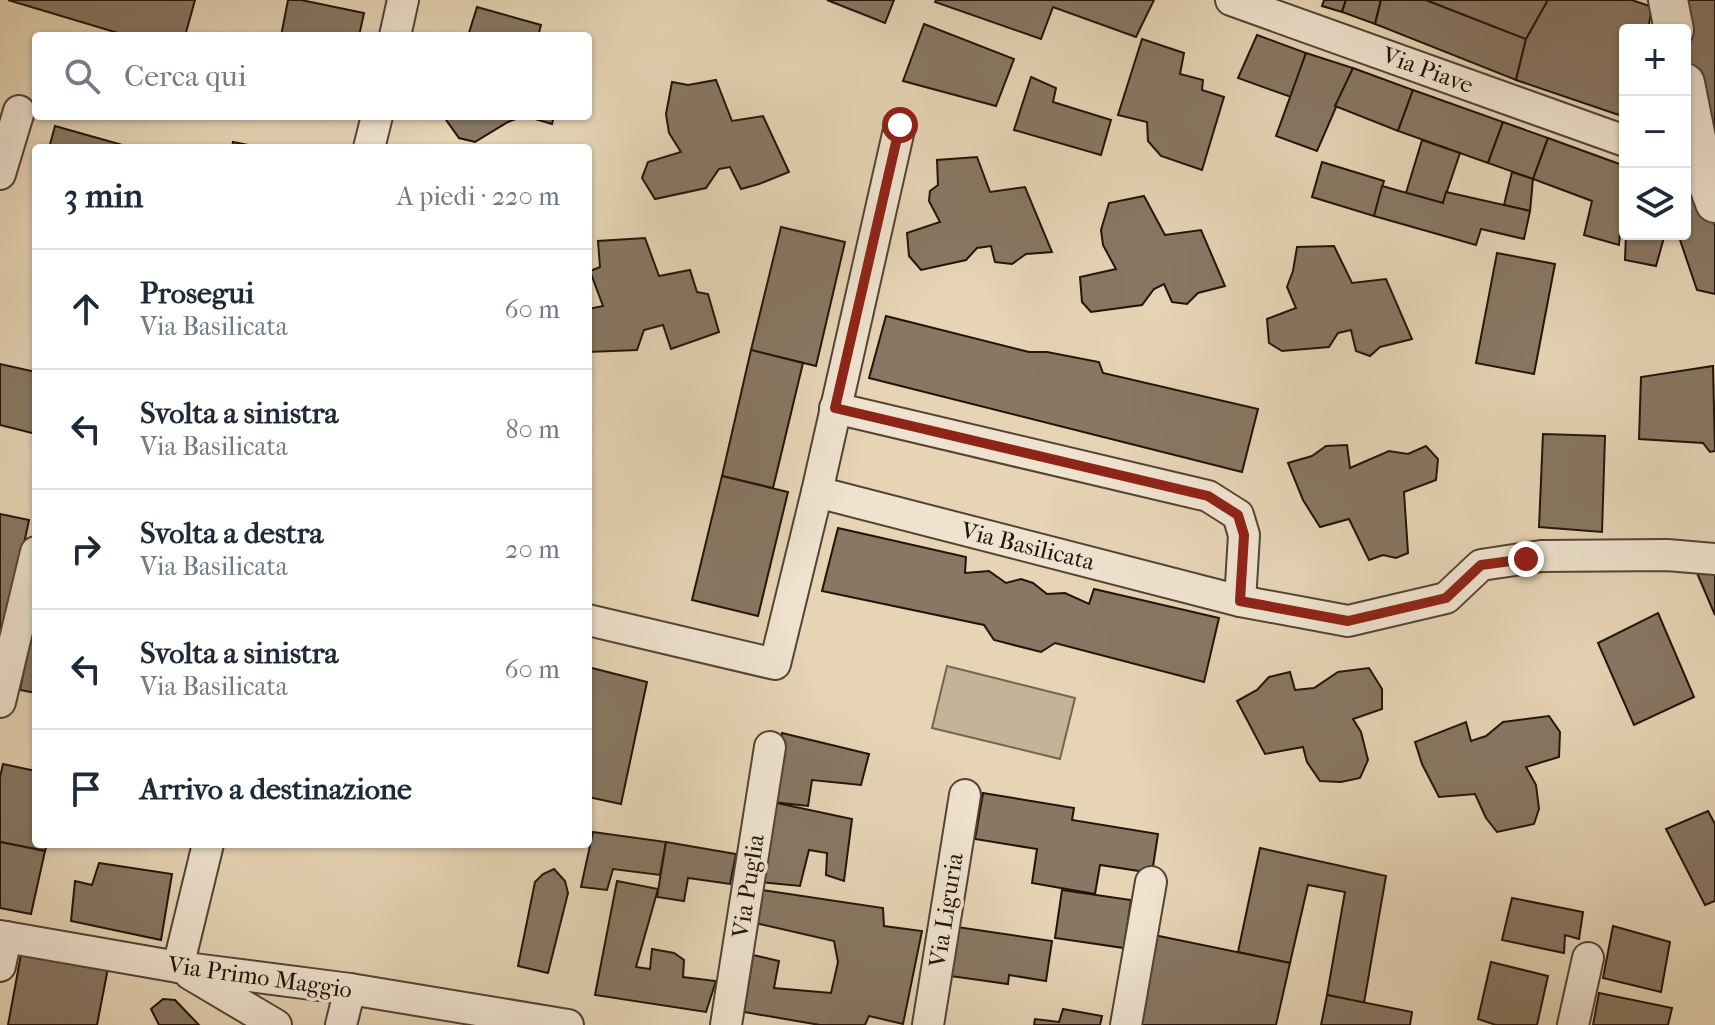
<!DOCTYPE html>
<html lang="it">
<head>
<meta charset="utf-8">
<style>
	:root { --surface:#fff; --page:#f6f6f7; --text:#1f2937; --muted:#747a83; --line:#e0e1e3 }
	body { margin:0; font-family:"IM FELL French Canon",serif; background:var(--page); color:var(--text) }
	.controls { position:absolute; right:24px; top:24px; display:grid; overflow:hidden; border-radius:8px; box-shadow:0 2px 6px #0004 }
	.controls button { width:72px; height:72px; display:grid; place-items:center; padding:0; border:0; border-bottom:2px solid var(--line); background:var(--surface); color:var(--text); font:40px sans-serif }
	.stop { position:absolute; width:24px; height:24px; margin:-18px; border:6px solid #8f2418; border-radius:50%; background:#fff }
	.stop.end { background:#8f2418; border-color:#fff; box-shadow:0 2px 8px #0008 }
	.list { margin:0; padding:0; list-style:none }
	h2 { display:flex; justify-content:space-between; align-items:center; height:104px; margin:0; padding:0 32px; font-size:34px }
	h2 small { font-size:26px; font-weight:400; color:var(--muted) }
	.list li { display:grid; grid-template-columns:52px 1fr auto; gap:24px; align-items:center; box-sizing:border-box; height:120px; padding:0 32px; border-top:2px solid var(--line) }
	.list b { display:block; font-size:30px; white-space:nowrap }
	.list p { margin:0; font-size:26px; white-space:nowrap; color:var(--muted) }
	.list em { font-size:26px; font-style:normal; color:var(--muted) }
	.icon { flex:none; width:44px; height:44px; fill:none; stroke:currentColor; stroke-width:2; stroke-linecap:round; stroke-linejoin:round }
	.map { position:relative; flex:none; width:1715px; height:1025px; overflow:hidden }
	.search { position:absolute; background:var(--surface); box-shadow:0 2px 6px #0004; left:32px; top:32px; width:560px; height:88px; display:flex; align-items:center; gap:20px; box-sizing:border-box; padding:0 28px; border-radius:8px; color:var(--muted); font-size:30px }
	.panel { position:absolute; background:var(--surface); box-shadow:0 2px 6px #0004; left:32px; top:144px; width:560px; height:704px; border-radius:8px }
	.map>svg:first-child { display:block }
	.green { fill:#c5b398; stroke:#746352; stroke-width:2 }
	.building { fill:#887763; stroke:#22130b; stroke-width:2 }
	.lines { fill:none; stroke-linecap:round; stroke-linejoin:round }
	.minor-casing { stroke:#534336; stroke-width:34 }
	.tertiary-casing { stroke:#534336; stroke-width:42 }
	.minor { stroke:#efe3cf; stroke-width:30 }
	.tertiary { stroke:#efe3cf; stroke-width:38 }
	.route { stroke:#8f2418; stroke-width:10 }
	.labels { text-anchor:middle; stroke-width:7; stroke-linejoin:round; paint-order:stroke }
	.street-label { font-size:24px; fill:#22130b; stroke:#efe3cf }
</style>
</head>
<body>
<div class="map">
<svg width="1715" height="1025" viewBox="0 0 1715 1025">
	<rect width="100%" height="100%" fill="#e6d4b5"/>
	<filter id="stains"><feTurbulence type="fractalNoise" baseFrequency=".0025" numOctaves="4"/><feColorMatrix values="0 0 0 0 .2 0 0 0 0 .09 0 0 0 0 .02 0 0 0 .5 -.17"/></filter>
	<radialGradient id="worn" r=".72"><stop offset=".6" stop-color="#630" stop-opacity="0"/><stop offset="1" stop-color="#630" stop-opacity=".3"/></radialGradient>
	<polygon class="green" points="947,666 1075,698 1060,759 932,728"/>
	<g class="building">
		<polygon points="8,0 195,0 185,36 128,36"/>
		<polygon points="288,0 301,0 364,13 359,36 281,36"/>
		<polygon points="827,0 894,0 885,23"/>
		<polygon points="936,0 1154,0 1136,37 1053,7 1041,39 935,2"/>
		<polygon points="1324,0 1346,0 1342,12 1322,6"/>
		<polygon points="1346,0 1381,0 1375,24 1342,12"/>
		<polygon points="1381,0 1426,0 1526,39 1516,80 1375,24"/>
		<polygon points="1426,0 1548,0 1526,39"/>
		<polygon points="1548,0 1632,0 1652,7 1648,30 1625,30 1625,117 1516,80 1526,39"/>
		<polygon points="1682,0 1715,0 1715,152 1687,66"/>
		<polygon points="477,7 541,25 538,36 468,36"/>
		<polygon points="924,24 1014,59 996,106 903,81"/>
		<polygon points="1257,35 1306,53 1291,97 1238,78"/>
		<polygon points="1142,39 1184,53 1180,74 1203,80 1202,90 1224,97 1202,170 1161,156 1148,141 1147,122 1118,115"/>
		<polygon points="1306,53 1353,68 1317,151 1276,136"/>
		<polygon points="1353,68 1413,90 1398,131 1335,106"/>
		<polygon points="1031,77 1056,88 1053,102 1111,120 1101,155 1014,130"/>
		<polygon points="716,80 732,121 763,116 789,172 759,184 741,189 730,167 719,169 706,188 655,199 642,178 648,162 681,152 669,133 666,114 672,82 688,85"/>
		<polygon points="1413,90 1503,122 1488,163 1398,131"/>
		<polygon points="523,116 508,122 475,142 459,138 444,117"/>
		<polygon points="525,116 554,116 552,124"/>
		<polygon points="1503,122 1548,138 1533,179 1488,163"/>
		<polygon points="55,126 133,148 49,148"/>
		<polygon points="1548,138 1625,166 1619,245 1584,235 1592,201 1533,179"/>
		<polygon points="1422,140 1460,153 1443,203 1406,193"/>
		<polygon points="233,142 264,148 232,148"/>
		<polygon points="977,157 990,192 1025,187 1052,252 1026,254 1012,264 995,262 991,246 977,248 966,260 921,270 909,256 907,233 940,222 929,201 930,191 938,185 937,160"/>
		<polygon points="1322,162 1384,181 1374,216 1312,197"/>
		<polygon points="1512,172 1533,179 1530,211 1504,205"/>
		<polygon points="1685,182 1701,187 1715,226 1715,294 1697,290 1678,234 1685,234"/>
		<polygon points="1382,186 1443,203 1446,192 1530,211 1524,239 1481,229 1476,245 1374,216"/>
		<polygon points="1144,196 1165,235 1201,230 1225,286 1198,293 1187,304 1172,302 1164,284 1154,289 1142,305 1091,312 1082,302 1080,277 1116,269 1103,245 1101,230 1109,203"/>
		<polygon points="781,227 845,242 816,366 751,350"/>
		<polygon points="1626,234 1665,234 1656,266 1625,260"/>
		<polygon points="645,238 659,276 690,270 697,292 708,294 719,332 671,349 663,325 644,330 637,350 588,352 588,309 603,306 590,271 600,267 598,241"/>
		<polygon points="1334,246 1352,283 1386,279 1412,339 1380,347 1370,356 1356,351 1351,330 1338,333 1329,347 1282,351 1269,343 1267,319 1296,308 1287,287 1293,271 1297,247"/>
		<polygon points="1497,253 1555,264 1534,374 1476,363"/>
		<polygon points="886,316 1029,352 1047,352 1099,362 1103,373 1258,409 1242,472 869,378"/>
		<polygon points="751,350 803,363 773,488 722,476"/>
		<polygon points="0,364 36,372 36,434 0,425"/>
		<polygon points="1713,366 1715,451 1710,452 1703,443 1639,439 1641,377"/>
		<polygon points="1543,434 1605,436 1602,532 1539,527"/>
		<polygon points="1347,445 1350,468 1389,451 1408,454 1426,446 1438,459 1436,480 1404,492 1408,553 1396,558 1383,555 1369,560 1349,519 1320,527 1303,500 1288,463 1312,456 1326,446"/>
		<polygon points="722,476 788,492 758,616 692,600"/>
		<polygon points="0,514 29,520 1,653 0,653"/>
		<polygon points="838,528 966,557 965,573 989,571 1006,583 1021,579 1033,583 1047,594 1065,593 1089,604 1094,589 1219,618 1204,682 1055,643 1041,652 994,640 984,625 822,591"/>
		<polygon points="1697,573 1715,574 1715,615"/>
		<polygon points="1658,613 1694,697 1634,725 1598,643"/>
		<polygon points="31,634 36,635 36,693 20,690"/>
		<polygon points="588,667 647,682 621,804 588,797"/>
		<polygon points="1369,668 1382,689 1382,709 1353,719 1361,732 1368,760 1360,778 1341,782 1320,781 1307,762 1303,747 1265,754 1237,701 1257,690 1269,677 1290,672 1295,690 1314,688 1338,672"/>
		<polygon points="1549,716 1560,732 1559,757 1526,767 1536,785 1539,809 1534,824 1497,832 1486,818 1475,794 1439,797 1422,764 1415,742 1466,722 1471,741 1486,736 1503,722"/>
		<polygon points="782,733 869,754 861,785 812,780 808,806 772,802"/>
		<polygon points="3,764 36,771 36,844 47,844 45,851 0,842 0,777"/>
		<polygon points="983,793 1074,808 1072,820 1158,834 1152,873 1100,865 1095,894 1032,883 1037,849 975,839"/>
		<polygon points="772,802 852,819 844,881 826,875 827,853 809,850 800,886 760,882"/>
		<polygon points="1708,811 1715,824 1715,901 1705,905 1666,829"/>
		<polygon points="593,832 666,842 660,875 613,869 607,890 581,887"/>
		<polygon points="0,842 45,851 31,914 0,908"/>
		<polygon points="666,842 736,854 730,884 688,878 684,901 657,897"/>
		<polygon points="1260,848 1386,876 1364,1003 1327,995 1345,892 1308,885 1290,963 1238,952"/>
		<polygon points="99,863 172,874 161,940 71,921 75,881 92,885"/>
		<polygon points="554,869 565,881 568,893 548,973 518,966 535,882 543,874"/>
		<polygon points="617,881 658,889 636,967 650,969 652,949 674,953 684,960 683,977 716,981 706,1012 595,995"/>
		<polygon points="762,890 883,908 884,926 922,931 903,1024 869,1016 865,1025 820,1025 744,1012 753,955 779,961 774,988 831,993 838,962 834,941 755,923"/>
		<polygon points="1062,890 1131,900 1124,948 1055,938"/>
		<polygon points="1512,898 1583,912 1579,939 1565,935 1564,953 1502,940"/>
		<polygon points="1613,926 1670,942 1661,992 1603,978"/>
		<polygon points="957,927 1052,941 1046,981 1009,975 1008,984 950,976"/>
		<polygon points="1154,935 1290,963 1276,1025 1137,1025"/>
		<polygon points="22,949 109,963 97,1025 8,1025"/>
		<polygon points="1491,962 1548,976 1537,1025 1496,1025 1478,1019"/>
		<polygon points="1599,993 1672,1008 1668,1025 1593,1025"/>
		<polygon points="1327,995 1412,1012 1410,1025 1321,1025"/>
		<polygon points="163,999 175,1000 199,1025 159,1025 151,1009"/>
		<polygon points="1063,1009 1102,1016 1100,1025 1034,1025 1035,1019 1059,1022"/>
	</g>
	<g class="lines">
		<defs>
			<g id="minor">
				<polyline points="1231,0 1625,141"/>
				<polyline points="395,36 403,0"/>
				<polyline points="369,148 377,116"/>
				<polyline points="0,174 19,111"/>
				<polyline points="835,408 1208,496 1238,515 1244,535 1240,601"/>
				<polyline points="817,492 1240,601 1348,621 1446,598 1481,565 1541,556 1667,555 1715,559"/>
				<polyline points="588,620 775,664 817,492 900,125"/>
				<polyline points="0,702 36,552"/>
				<polyline points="0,936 178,967 350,989 568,1025"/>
				<polyline points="0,966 6,937"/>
				<polyline points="178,967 208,844"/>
				<polyline points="190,974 276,1025"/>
				<polyline points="341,1025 350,989"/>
				<polyline points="726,1025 770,747"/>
				<polyline points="928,1025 965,795"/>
				<polyline points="1126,1025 1151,882"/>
				<polyline points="1573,1025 1588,958"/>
			</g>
			<g id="tertiary">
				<polyline points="1668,0 1674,30"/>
				<polyline points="1685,83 1702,168 1715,203"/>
			</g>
		</defs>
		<use href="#minor" class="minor-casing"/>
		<use href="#tertiary" class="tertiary-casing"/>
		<use href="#minor" class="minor"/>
		<use href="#tertiary" class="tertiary"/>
	</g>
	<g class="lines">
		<polyline class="route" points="900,125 835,408 1208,496 1238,515 1244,535 1240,601 1348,621 1446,598 1481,565 1526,559"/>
	</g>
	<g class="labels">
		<g class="street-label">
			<text transform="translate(1428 70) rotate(20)" y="8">Via Piave</text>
			<text transform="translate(1028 546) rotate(14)" y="8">Via Basilicata</text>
			<text transform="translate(748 886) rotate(-81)" y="8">Via Puglia</text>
			<text transform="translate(946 910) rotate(-81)" y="8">Via Liguria</text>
			<text transform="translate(260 977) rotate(8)" y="8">Via Primo Maggio</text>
		</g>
	</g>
	<rect width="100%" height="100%" filter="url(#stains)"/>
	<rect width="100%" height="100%" fill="url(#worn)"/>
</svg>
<div class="controls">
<button>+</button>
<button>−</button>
<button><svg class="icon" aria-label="layers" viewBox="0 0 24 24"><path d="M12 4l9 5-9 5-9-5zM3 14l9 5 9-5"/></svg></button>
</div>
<div class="stop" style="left:900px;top:125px"></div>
<div class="stop end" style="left:1526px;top:559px"></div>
<div class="search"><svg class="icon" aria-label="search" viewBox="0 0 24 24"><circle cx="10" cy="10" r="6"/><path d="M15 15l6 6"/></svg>Cerca qui</div>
<section class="panel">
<h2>3 min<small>A piedi · 220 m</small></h2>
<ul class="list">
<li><svg class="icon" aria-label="ahead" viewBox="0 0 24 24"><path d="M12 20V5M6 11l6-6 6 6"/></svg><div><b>Prosegui</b><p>Via Basilicata</p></div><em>60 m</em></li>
<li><svg class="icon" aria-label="left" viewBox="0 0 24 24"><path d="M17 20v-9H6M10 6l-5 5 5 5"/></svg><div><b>Svolta a sinistra</b><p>Via Basilicata</p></div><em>80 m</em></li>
<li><svg class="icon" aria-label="right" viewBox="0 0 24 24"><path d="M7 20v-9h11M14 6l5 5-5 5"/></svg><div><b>Svolta a destra</b><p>Via Basilicata</p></div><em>20 m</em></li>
<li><svg class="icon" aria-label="left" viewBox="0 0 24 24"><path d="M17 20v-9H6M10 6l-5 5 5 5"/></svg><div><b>Svolta a sinistra</b><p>Via Basilicata</p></div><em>60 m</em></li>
<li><svg class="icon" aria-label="arrive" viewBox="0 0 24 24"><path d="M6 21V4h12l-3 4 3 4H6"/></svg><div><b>Arrivo a destinazione</b></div></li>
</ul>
</section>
</div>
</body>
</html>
